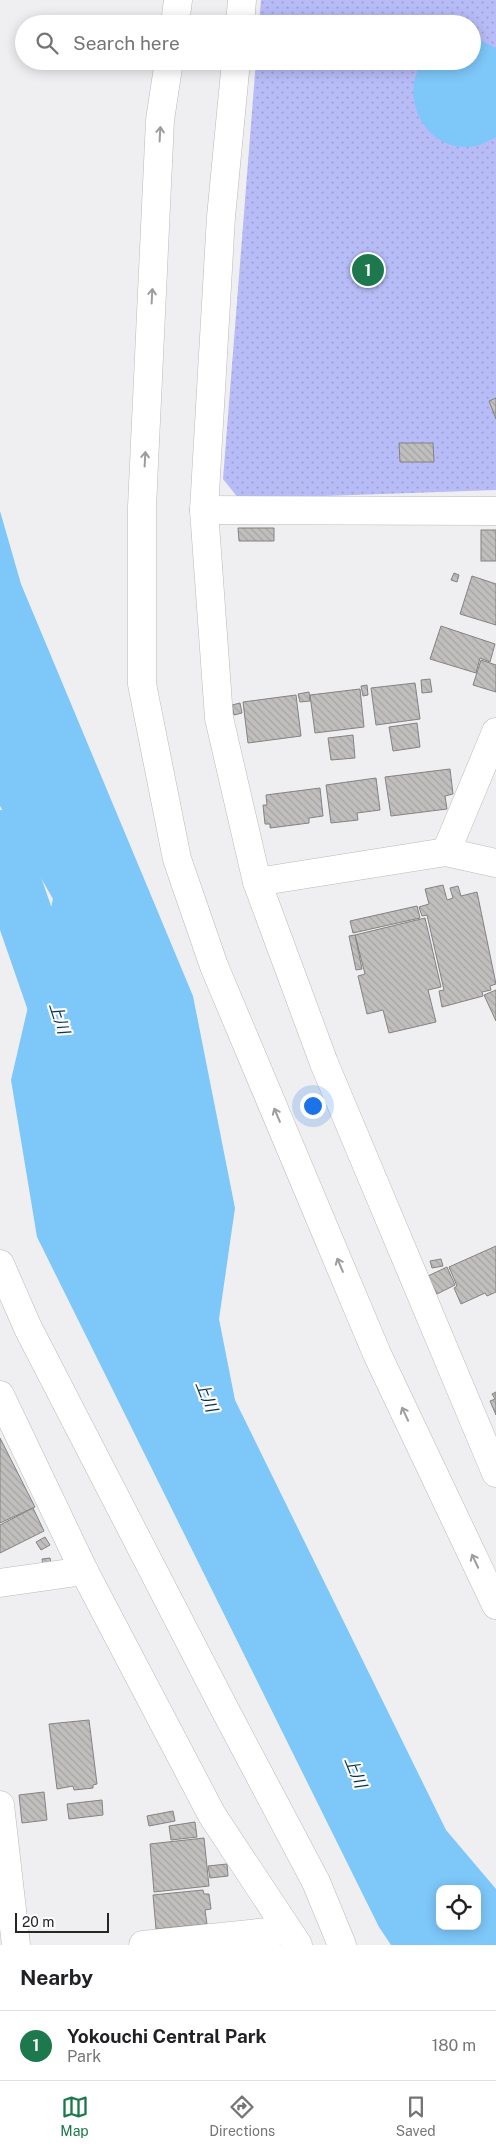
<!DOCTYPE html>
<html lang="en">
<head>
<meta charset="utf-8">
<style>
	:root { --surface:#fff; --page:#f2f2f2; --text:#202124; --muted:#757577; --line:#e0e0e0; --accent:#1d784d }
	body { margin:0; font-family:"Public Sans","Noto Sans JP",sans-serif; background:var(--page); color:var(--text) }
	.controls { position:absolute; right:15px; bottom:15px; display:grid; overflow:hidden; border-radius:10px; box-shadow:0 2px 12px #0003 }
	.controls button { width:45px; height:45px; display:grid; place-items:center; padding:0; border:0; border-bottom:1px solid var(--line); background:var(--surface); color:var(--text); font:25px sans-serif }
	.scale { position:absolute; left:15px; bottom:12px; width:94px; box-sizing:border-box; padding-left:5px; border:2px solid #262627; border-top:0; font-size:14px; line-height:18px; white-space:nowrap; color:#262627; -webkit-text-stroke:4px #fcfcfe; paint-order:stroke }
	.you { position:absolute; left:312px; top:1105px; width:18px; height:18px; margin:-12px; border:4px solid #fff; border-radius:50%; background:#1a73e8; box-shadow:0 0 0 8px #1a73e833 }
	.badge { display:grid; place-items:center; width:32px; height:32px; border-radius:50%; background:var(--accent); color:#fff; font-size:16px; font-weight:700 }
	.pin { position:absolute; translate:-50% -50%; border:2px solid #fff; box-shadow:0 1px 5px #0006 }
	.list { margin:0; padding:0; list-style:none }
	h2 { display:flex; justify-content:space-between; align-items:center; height:65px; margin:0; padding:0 20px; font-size:21px }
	h2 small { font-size:16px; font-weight:400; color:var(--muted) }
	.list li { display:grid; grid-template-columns:32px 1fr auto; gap:15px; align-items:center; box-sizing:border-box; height:70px; padding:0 20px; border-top:1px solid var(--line) }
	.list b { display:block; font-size:19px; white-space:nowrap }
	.list p { margin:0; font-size:16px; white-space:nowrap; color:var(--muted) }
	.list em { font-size:16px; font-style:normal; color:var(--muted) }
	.icon { flex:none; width:28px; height:28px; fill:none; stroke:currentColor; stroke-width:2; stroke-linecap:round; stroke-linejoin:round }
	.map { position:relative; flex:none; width:496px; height:1945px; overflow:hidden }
	.search { position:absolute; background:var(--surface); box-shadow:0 2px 12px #0003; left:15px; right:15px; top:15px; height:55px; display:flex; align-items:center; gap:12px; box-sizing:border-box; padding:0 18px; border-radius:28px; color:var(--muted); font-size:19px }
	.sheet { height:135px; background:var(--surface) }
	nav { display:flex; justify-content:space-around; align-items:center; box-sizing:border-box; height:70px; border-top:1px solid var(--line); background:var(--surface); font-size:14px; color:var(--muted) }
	nav a { display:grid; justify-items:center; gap:2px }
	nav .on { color:var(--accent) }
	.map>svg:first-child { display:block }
	.green { fill:url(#green-dots) }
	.water { fill:#7dc7f9; fill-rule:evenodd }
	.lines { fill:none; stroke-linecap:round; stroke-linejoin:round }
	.river { stroke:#7dc7f9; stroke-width:56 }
	.building { fill:url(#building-back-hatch); stroke:#848282 }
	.minor-casing { stroke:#b9babc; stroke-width:29 }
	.minor { stroke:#fff; stroke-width:28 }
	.oneway { stroke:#9d9d9e }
	.labels { text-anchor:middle; stroke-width:4.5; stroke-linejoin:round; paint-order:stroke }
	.water-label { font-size:16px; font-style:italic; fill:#08344d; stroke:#fcfcfe }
</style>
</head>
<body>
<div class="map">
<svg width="496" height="1945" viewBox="0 0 496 1945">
	<defs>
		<pattern id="green-dots" width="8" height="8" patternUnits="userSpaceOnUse" patternTransform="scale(1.25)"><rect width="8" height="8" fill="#b7bcf7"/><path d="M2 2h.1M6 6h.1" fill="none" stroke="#9da1d4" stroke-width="1.8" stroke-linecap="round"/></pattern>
		<pattern id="building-back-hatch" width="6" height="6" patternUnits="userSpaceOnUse" patternTransform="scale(1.25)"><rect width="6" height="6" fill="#c1bebe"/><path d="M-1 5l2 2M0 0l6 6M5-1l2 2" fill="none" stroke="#a6a3a3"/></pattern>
	</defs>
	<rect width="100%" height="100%" fill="#efeff1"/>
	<polygon class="green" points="261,0 496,0 496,490 239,499 223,479 256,61 472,61 472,24 259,24"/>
	<g class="water">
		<path d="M472,40H479L496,48V137C487,142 477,147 466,147C423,147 399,95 423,61H472Z"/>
		<path d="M0,511L21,584L193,996L235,1208L219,1319L235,1400L446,1830L496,1889V1945H391L379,1927L37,1237L11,1080L53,899L0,806ZM440,1889H477V1926H440Z"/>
	</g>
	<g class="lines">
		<polyline class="river" points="0,838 3,853 65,1032"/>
	</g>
	<g class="building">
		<polygon points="496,398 496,419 489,401"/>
		<polygon points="399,443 433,443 434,462 400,462"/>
		<polygon points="238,528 274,528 274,541 239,541"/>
		<rect x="481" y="530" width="15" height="31"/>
		<polygon points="454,573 459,575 457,582 451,580"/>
		<polygon points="472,576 496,584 496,625 460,614"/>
		<polygon points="441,626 495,644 490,662 480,658 476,673 430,659"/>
		<polygon points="481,660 496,665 496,692 473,685"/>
		<polygon points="430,679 432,692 422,693 421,680"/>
		<polygon points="415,683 420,719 376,725 371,688"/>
		<polygon points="367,685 368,695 363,696 361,686"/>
		<polygon points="360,689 364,727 315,733 310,695"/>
		<polygon points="309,692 310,701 300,702 298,694"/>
		<polygon points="296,695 301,736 248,743 243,702"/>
		<polygon points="240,703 242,713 234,715 232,705"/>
		<polygon points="417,723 420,747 393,751 389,727"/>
		<polygon points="353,735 355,758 331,760 328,738"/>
		<polygon points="450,769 453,794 445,796 447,809 391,816 385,777"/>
		<polygon points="376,778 380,810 357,813 358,820 331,823 326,785"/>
		<polygon points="320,788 323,816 309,818 309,823 270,828 270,824 265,824 263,805 267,805 266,795"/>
		<polygon points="443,885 447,900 453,898 450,888 458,886 461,896 477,892 496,984 490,986 491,990 482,992 483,996 442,1007 439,991 444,990 427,915 422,916 419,907 429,904 425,889"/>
		<polygon points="417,906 420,918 353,933 350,921"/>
		<polygon points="425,918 441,987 428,990 436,1022 389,1033 383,1010 367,1014 358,976 365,974 355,935"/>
		<polygon points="355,935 362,969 356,970 349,936"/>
		<polygon points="496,990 496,1021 484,995"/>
		<polygon points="496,1246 496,1292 487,1296 485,1293 461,1304 454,1288 457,1286 449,1267"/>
		<polygon points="441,1259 443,1266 432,1268 430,1261"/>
		<polygon points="447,1267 455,1285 437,1294 428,1276"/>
		<polygon points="496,1392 496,1415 490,1401 495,1399 492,1394"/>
		<polygon points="0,1438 35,1507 0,1523"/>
		<polygon points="33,1508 44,1531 0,1553 0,1525"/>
		<polygon points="45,1537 50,1545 41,1550 36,1542"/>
		<polygon points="50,1558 51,1564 43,1565 42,1559"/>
		<polygon points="89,1720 97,1784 93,1785 93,1788 74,1790 73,1786 57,1789 49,1724"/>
		<polygon points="44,1792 47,1820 22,1823 19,1795"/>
		<polygon points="102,1800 103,1815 69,1819 67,1804"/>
		<polygon points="173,1811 175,1821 149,1826 147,1816"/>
		<polygon points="195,1822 197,1837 171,1840 169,1826"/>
		<polygon points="204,1838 209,1886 154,1892 150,1844"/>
		<polygon points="227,1864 228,1876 210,1878 208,1866"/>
		<polygon points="203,1890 204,1894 209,1894 211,1909 205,1910 207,1924 156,1929 153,1895"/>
	</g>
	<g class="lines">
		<defs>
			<g id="minor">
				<polyline points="175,24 178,0"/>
				<polyline points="240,24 242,0"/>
				<polyline points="169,61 160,120 142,507 142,684 177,859 214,966 377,1354 496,1605"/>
				<polyline points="236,61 221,217 204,510 219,718 257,882 324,1063 496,1473"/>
				<polyline points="204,510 496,511"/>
				<polyline points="446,852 496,732"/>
				<polyline points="257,882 446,852 496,863"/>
				<polyline points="0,1264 28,1328 223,1706 316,1882 342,1945"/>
				<polyline points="0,1395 84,1571 212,1815 298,1945"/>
				<polyline points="0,1583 84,1571"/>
				<polyline points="0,1805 16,1945"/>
				<polyline points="143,1945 287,1930"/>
			</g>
		</defs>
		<use href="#minor" class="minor-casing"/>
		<use href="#minor" class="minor"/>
	</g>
	<defs><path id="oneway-shaft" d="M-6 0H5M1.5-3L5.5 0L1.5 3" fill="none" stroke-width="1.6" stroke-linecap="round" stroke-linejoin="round" transform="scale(1.25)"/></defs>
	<g class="oneway">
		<use href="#oneway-shaft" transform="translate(160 134) rotate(-87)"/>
		<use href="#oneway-shaft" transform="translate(152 296) rotate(-87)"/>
		<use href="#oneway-shaft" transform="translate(145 459) rotate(-87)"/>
		<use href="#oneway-shaft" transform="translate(277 1115) rotate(-113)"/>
		<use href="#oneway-shaft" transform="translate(340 1265) rotate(-113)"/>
		<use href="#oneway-shaft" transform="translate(405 1414) rotate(-115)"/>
		<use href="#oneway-shaft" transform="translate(475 1561) rotate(-115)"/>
	</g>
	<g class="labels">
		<g class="water-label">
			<text transform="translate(60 1018) rotate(72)" y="6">上川</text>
			<text transform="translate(207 1396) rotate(68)" y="6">上川</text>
			<text transform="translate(356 1772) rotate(68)" y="6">上川</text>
		</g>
	</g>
</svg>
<div class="controls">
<button><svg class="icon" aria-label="locate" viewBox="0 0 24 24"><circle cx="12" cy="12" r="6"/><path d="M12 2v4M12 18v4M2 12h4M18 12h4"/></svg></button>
</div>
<div class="scale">20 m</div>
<div class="you"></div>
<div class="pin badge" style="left:368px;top:270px">1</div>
<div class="search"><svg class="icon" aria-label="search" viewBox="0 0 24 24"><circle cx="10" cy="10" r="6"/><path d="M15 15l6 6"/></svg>Search here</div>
</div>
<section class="sheet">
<h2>Nearby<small></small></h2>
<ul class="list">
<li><span class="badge">1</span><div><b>Yokouchi Central Park</b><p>Park</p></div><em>180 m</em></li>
</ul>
</section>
<nav>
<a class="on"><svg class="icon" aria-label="map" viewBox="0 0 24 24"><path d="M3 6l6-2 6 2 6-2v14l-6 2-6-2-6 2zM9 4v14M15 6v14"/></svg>Map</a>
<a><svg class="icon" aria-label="directions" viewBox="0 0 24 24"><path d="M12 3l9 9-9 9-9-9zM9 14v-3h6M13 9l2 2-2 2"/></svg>Directions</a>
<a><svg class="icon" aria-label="saved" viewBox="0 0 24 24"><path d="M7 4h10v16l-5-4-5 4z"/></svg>Saved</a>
</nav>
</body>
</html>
